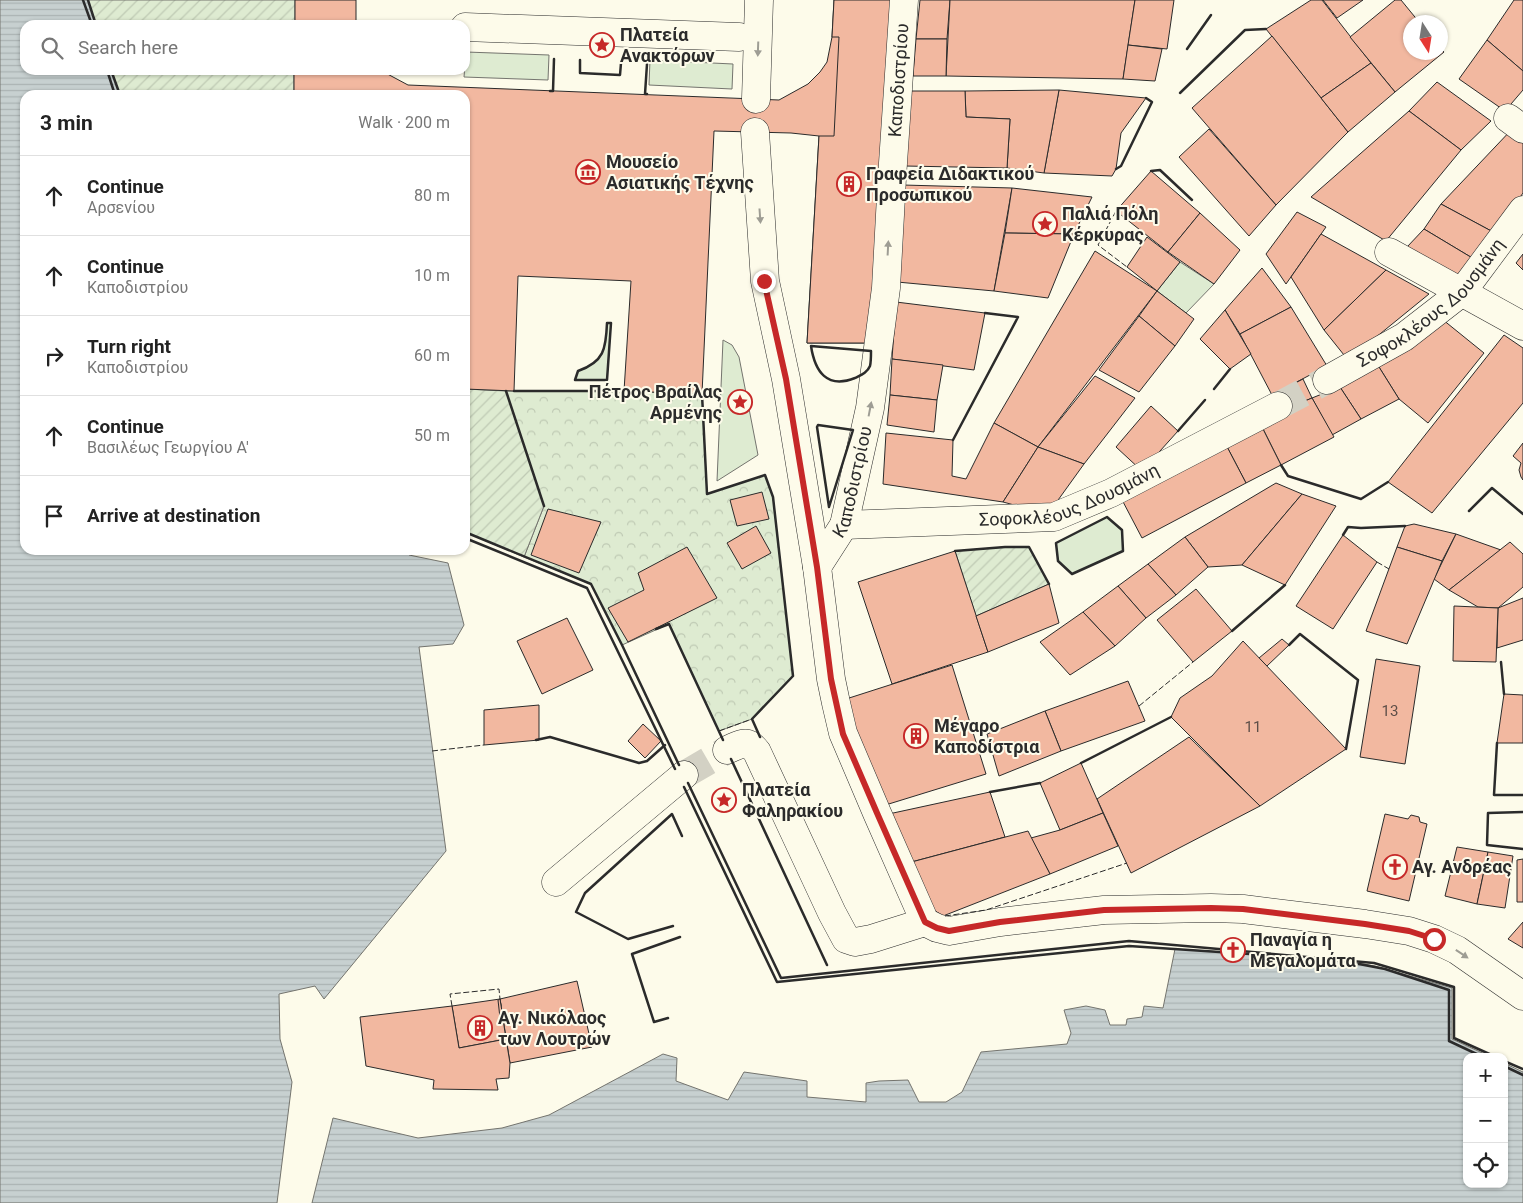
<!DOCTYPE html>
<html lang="en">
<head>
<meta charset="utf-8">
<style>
	:root { --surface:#fff; --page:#f2f2f2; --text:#222; --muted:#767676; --line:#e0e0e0 }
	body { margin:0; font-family:Roboto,sans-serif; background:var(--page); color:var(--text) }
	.controls { position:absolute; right:15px; bottom:15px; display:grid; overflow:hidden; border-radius:10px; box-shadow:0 1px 4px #0004 }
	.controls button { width:45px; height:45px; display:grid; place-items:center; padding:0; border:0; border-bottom:1px solid var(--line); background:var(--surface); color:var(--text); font:25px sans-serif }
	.compass { position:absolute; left:1403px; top:15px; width:45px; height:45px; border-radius:50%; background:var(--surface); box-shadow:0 1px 4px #0004; rotate:168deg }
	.stop { position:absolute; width:15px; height:15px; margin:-11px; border:4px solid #c62828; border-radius:50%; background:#fff }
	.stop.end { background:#c62828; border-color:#fff; box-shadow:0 1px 5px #0008 }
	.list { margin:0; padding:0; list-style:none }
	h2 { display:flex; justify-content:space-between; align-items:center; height:65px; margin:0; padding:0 20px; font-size:21px }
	h2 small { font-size:16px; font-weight:400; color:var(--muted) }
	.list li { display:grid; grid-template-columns:32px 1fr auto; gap:15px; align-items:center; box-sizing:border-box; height:80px; padding:0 20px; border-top:1px solid var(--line) }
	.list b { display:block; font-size:19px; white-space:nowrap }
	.list p { margin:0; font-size:16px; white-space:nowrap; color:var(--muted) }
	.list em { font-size:16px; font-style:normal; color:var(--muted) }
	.icon { flex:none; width:28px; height:28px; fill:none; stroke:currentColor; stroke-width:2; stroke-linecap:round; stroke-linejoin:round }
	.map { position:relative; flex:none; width:1523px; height:1203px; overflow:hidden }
	.search { position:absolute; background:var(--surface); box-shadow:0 1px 4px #0004; left:20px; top:20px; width:450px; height:55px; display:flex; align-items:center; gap:12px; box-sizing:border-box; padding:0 18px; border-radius:15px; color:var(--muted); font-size:19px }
	.panel { position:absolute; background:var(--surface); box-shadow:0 1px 4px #0004; left:20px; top:90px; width:450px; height:465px; border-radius:15px }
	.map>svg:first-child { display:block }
	.grass { fill:#deebd1; stroke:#74746e }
	.park { fill:url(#park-crowns); stroke:#74746e }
	.garden { fill:url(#garden-furrows); stroke:#74746e }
	.water { fill:url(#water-rules); stroke:#74746e }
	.building { fill:#f2b8a0; stroke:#2b2b2b }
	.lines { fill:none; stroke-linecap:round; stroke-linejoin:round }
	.minor-tunnel { stroke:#d3d1c4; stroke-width:28; stroke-dasharray:28 14; stroke-linecap:butt }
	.minor-casing { stroke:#2b2b2b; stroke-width:29 }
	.major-casing { stroke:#2b2b2b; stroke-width:29 }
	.minor { stroke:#fdfbea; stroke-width:28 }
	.major { stroke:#fdfbea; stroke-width:28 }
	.fence { stroke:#2b2b2b; stroke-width:1; stroke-dasharray:6 2.5; stroke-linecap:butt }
	.wall { stroke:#2b2b2b; stroke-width:2.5 }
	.oneway { fill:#9e9d94 }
	.route { stroke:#c62828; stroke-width:6 }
	.labels { text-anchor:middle; stroke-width:4; stroke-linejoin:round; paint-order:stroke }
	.number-label { font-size:15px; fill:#5d4e48 }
	.poi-label { font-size:18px; font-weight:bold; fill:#2b2b2b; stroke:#fdfbea; text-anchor:start }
	.street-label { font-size:18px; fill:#2b2b2b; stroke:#fdfbea }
</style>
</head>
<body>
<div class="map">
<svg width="1523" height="1203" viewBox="0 0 1523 1203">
	<defs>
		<pattern id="park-crowns" width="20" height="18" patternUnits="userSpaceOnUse" patternTransform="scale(1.25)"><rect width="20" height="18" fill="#deebd1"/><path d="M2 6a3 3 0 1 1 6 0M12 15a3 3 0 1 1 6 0" fill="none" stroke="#bfcab4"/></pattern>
		<pattern id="garden-furrows" width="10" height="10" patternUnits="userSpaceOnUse" patternTransform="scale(1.25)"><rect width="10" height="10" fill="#deebd1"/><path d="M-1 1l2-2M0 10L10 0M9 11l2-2" fill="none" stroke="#bfcab4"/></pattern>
		<pattern id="water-rules" width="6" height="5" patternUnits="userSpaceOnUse" patternTransform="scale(1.25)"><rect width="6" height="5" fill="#c7d0d0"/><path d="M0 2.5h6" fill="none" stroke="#abb3b3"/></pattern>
	</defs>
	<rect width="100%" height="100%" fill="#fdfbea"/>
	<g class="grass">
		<polygon points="466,52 549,55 548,80 464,77"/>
		<polygon points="650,60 733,64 732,89 649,85"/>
		<polygon points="1180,262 1214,284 1186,313 1157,291"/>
		<path d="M607,323H611L607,380H575L578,371C604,362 606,349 607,323Z"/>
		<polygon points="723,340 732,345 739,357 758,455 717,481"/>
		<polygon points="1107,517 1122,530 1123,551 1072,574 1058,561 1056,543"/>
	</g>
	<polygon class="park" points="506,391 624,391 702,394 707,494 765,475 773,497 793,676 752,719 719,731 669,624 622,645 591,584 524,557 544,506"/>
	<g class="garden">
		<polygon points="88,0 295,0 295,25 96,25"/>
		<polygon points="111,70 294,70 294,95 120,95"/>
		<polygon points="465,389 506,391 544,506 524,557 465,532"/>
		<polygon points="1005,547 1029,547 1049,584 976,616 955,551"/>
	</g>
	<g class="water">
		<polygon points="0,0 88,0 96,25 25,25 25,70 111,70 120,95 25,95 25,550 406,550 409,555 448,563 464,625 453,644 419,647 446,851 324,999 315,986 279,994 280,1039 292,1082 277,1203 0,1203"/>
		<polygon points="1175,949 1290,956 1364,964 1375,966 1452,988 1452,1039 1491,1057 1467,1057 1467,1184 1504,1184 1504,1063 1523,1072 1523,1203 312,1203 333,1118 418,1138 502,1128 549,1115 663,1054 677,1058 676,1081 728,1100 744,1072 807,1081 807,1097 866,1102 866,1083 879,1081 908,1080 919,1102 946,1102 962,1092 981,1052 1067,1044 1071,1033 1064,1010 1086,1006 1105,1010 1110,1025 1126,1025 1127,1019 1142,1017 1144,1006 1163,1008"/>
	</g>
	<g class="building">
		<rect x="295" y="0" width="61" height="25"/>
		<polygon points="834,0 893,0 871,343 807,343 819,136 791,133 714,131 702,394 624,391 631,281 518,276 514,391 465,389 465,95 294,95 294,70 380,70 408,85 779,100 808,84 820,72 827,62 832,37"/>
		<polygon points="834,0 893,0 871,343 807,343 819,136 834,136 839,37 832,37"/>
		<polygon points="920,0 950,0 947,39 916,39"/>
		<polygon points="950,0 1135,0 1123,79 946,76"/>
		<polygon points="1135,0 1174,0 1167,49 1128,45"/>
		<polygon points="1311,0 1322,0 1371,63 1321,98 1266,29"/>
		<polygon points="1323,0 1363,0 1337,18"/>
		<polygon points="1395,0 1401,0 1419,22 1410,22 1410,52 1440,52 1440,48 1444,52 1395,92 1350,37"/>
		<polygon points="1514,0 1523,0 1523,71 1487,40"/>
		<polygon points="1272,36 1348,132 1276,205 1192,108"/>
		<polygon points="916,39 947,39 946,76 913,76"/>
		<polygon points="1487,40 1523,71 1523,90 1505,111 1459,79"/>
		<polygon points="1128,45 1162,49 1155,81 1123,79"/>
		<polygon points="1371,63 1395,92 1348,132 1321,98"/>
		<polygon points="1437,82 1491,121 1461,150 1409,111"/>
		<polygon points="1059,90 1146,98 1121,133 1116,169 1112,176 1044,173"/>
		<polygon points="1059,90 1044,173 1007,168 1010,119 966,117 965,91"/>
		<polygon points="911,91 965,91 966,117 1010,119 1007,168 905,166"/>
		<polygon points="1409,111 1461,150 1386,241 1311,197"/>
		<polygon points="1514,127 1523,135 1523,193 1495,233 1441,204"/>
		<polygon points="1209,129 1276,205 1249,236 1179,157"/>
		<polygon points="1151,171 1200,213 1168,252 1116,211"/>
		<polygon points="903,185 1012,188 994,291 897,282"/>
		<polygon points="1012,188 1092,197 1074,234 1005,233"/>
		<polygon points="1441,204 1495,233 1474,259 1424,229"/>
		<polygon points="1297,212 1326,227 1286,284 1266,254"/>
		<polygon points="1200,213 1240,250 1214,284 1168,252"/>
		<polygon points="1424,229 1474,259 1459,280 1407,247"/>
		<polygon points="1005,233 1074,234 1048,298 994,291"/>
		<polygon points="1321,234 1386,270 1324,330 1291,277"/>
		<polygon points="1147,237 1180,262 1157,291 1127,267"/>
		<polygon points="1095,251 1157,291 1038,447 994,423"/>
		<polygon points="1523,254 1523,270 1516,263"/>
		<polygon points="1262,268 1291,307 1240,334 1225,310"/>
		<polygon points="1386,270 1429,294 1348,360 1324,330"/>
		<polygon points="1157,291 1194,319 1175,346 1139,316"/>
		<polygon points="896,302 985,313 974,370 892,359"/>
		<polygon points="1291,307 1327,366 1272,395 1240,334"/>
		<polygon points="1225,310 1251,354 1230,369 1200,339"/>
		<polygon points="1437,315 1484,353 1428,423 1399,399 1374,359"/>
		<polygon points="1139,316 1175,346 1139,392 1099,370"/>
		<polygon points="1504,335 1523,348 1523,403 1432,513 1388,482"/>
		<polygon points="892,359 943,365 937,400 890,395"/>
		<polygon points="1374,359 1399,399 1361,419 1338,384"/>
		<polygon points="1095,376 1135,398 1084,464 1038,447"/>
		<polygon points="1303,379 1312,398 1281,411 1272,395"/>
		<polygon points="1338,384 1361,419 1332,435 1312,398 1322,394"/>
		<polygon points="890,395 937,400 934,432 887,425"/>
		<polygon points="1312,398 1334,437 1281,465 1260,423 1281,411"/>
		<polygon points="1151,406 1178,431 1142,471 1116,447"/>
		<polygon points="994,423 1038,447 1003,502 883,484 886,433 953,440 952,476 966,479"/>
		<polygon points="1260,423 1281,465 1246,483 1224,441"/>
		<polygon points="1224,441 1246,483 1142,538 1120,496"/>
		<polygon points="1523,443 1523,480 1521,477 1519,470 1521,463 1513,456"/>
		<polygon points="1038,447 1084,464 1048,514 1003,502"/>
		<polygon points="1276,483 1302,494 1242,565 1208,567 1185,537"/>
		<polygon points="762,492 769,519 737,526 730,500"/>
		<polygon points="1302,494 1336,506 1285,585 1242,565"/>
		<polygon points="548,509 601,522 579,573 531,555"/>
		<polygon points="1414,524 1456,534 1442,561 1397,547 1405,526"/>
		<polygon points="756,526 771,553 742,569 727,543"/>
		<polygon points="1456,534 1501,550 1449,590 1434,579"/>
		<polygon points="1343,535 1377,562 1333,629 1296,606"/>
		<polygon points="1185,537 1208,567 1176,595 1148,564"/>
		<polygon points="1510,542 1523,554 1523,587 1498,608 1478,607 1449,590"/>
		<polygon points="687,547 717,598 628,642 608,608 644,590 638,573"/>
		<polygon points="1397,547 1442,561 1407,644 1366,631"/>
		<polygon points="955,551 988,652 892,684 858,582"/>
		<polygon points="1148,564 1176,595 1146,618 1118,586"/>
		<polygon points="1049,584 1059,623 988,652 976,616"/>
		<polygon points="1118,586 1146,618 1115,646 1083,612"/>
		<polygon points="1196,589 1232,631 1193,662 1157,620"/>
		<polygon points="1523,598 1523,640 1497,648 1498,608"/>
		<polygon points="1454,606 1498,608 1496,662 1453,661"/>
		<polygon points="1083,612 1115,646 1070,675 1040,642"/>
		<polygon points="567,618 593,670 542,694 517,641"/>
		<polygon points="1282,639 1289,645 1267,666 1259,658"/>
		<polygon points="1243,641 1346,749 1260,806 1171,717 1180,698 1212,676"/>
		<polygon points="1376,659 1420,666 1405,764 1360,757"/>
		<polygon points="952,665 986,774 879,807 846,699"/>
		<polygon points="1128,681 1145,721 1061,751 1045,711"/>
		<polygon points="1504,694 1523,695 1523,743 1497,743"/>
		<polygon points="539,705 539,740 484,745 484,710"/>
		<polygon points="1045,711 1061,751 999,776 987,734"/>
		<polygon points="643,724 661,741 645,758 628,741"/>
		<polygon points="1189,737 1260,806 1131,873 1097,799"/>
		<polygon points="1081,763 1103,813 1060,830 1040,783"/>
		<polygon points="990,792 1005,837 904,864 884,815"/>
		<polygon points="1103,813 1118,846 1050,874 1031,838 1060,830"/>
		<polygon points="1385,814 1408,819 1411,815 1419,817 1420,822 1427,824 1409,901 1367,891"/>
		<polygon points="1028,831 1050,874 943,916 926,905 904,864"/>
		<polygon points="1457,847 1488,852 1477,904 1445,896"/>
		<polygon points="1488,852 1513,856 1505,908 1477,904"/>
		<polygon points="1523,859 1523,902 1517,902 1517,860"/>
		<polygon points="1523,922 1523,948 1508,939"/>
		<polygon points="577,981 592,1047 510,1063 500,999"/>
		<polygon points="500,999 506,1039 459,1048 452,1006"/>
		<polygon points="500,999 503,1018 500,1018 498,1000"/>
		<polygon points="452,1006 459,1048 506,1039 510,1063 509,1078 496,1079 498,1090 433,1089 434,1080 366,1066 360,1017"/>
	</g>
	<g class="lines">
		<g class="minor-tunnel">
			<polyline points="1278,406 1327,380"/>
			<polyline points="684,775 727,750"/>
		</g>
		<defs>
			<g id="minor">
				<polyline points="465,27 739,37"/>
				<polyline points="1508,118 1523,129"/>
				<polyline points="1389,252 1523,326"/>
				<path id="s1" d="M1327,380L1404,337L1462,292L1523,210"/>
				<path id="s2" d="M844,525L1054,517L1111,493L1278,406"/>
				<path id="s3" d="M817,567L844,525L870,408L886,288L892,178L904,0"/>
				<path d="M727,750C741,744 747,738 757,752L832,913L846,939L855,942L871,939L925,922"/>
				<polyline points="556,882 684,775"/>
			</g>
			<g id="major">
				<polyline points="756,99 759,0"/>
				<polyline points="755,132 765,281 786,379 817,567 831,679 836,703 843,733 877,813 925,922 937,928 949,931 1000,922 1104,910 1211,908 1243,909 1365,924 1409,931 1434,939 1457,950 1523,996"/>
			</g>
		</defs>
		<use href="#minor" class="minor-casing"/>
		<use href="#major" class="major-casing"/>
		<use href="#minor" class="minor"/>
		<use href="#major" class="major"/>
		<g class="fence">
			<polyline points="1116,211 1098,245 1127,267"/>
			<polyline points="1377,562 1389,569"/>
			<polyline points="1139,706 1193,662"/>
			<polyline points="719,731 752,719"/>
			<polyline points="432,751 484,745"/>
			<polyline points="945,916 986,910 1127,863"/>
			<polyline points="452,1006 450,994 499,989 500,999"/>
		</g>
		<g class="wall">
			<polyline points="83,0 92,25"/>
			<polyline points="88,0 96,25"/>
			<polyline points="1187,49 1211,15"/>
			<polyline points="580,60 580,73 620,75 621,63"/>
			<polyline points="647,64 645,94 647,94"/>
			<polyline points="107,70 115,95"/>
			<polyline points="111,70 120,95"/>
			<polyline points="550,91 553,91 554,59"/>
			<polyline points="1180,93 1245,30 1266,29"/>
			<polyline points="1116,169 1121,166 1152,102 1146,98"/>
			<polyline points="1151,171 1160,170 1192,200"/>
			<path d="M607,323H611L607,380H575L578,371C604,362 606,349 607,323Z"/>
			<path d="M811,346L871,351C871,355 871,362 870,366C867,373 861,375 855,378C827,389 815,372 811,346Z"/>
			<polyline points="1214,389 1230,369"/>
			<polyline points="506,391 544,506"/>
			<polyline points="514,391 624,391"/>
			<polyline points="702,394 707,494 765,475 773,497 793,676 752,719 760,737"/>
			<polygon points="818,425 853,430 829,507 817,427"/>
			<polyline points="1178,431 1205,400"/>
			<polyline points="953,440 1018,317 985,313"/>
			<polyline points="1281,465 1288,476 1361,499 1388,482"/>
			<polyline points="1469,511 1492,488 1523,514"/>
			<polygon points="1107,517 1122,530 1123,551 1072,574 1058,561 1056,543"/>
			<polyline points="465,532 591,584 622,645 679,765"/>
			<polyline points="1343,535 1348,527 1361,528 1405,526"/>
			<polyline points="465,538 587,588 675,769"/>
			<polyline points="955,551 1005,547 1029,547 1049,584"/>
			<polyline points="656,629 669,624 723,740"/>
			<polyline points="1232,631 1285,585"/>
			<polyline points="1289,645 1300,634 1358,680 1346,749"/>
			<polyline points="1501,662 1504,694"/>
			<polyline points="536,740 550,737 639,763 647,761 665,745"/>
			<polyline points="1497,743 1494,795 1523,795"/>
			<polyline points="731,759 827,965"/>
			<polyline points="1081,763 1171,717"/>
			<polyline points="688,783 781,978 1129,941 1374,963 1454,987 1454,1038 1496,1057"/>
			<polyline points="684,787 777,982 1129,946 1279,956"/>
			<polyline points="990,792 1040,783"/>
			<polyline points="1523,812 1488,813 1487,845 1523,849"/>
			<polyline points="673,926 628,939 576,912 585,893 672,814 682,836"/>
			<polyline points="1359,964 1385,969 1449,990 1449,1041 1483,1057"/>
			<polyline points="668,1018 654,1022 632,954 680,937"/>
			<polyline points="1504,1061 1523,1069"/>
			<polyline points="1504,1066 1523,1075"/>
		</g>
	</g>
	<defs><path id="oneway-solid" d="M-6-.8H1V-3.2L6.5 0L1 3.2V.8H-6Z" transform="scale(1.25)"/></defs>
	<g class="oneway">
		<use href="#oneway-solid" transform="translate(758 49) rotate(92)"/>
		<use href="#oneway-solid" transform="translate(760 216) rotate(86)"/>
		<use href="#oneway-solid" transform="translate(888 248) rotate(-87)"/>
		<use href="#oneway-solid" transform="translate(870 409) rotate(-79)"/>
		<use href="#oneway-solid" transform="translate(1462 954) rotate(34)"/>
	</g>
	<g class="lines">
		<polyline class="route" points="764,281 786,379 817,567 831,679 843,734 877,813 925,922 937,928 949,931 1000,922 1104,910 1211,908 1243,909 1365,924 1409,931 1434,939"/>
	</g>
	<defs>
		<symbol id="sight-ring" viewBox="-11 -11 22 22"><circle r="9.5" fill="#fdfbea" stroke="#c62828" stroke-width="1.5"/><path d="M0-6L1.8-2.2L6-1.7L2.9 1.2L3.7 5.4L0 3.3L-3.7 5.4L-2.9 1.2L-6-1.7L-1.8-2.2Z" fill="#c62828"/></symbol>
		<symbol id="museum-ring" viewBox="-11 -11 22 22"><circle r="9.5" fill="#fdfbea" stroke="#c62828" stroke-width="1.5"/><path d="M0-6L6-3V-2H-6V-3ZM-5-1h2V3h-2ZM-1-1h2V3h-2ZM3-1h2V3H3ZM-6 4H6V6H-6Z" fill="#c62828"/></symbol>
		<symbol id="building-ring" viewBox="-11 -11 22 22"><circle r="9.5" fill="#fdfbea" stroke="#c62828" stroke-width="1.5"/><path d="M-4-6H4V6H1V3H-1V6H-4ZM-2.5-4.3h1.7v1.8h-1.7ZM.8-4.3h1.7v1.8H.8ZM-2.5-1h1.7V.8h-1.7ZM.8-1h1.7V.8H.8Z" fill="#c62828"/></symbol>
		<symbol id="church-ring" viewBox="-11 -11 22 22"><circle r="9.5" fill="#fdfbea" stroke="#c62828" stroke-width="1.5"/><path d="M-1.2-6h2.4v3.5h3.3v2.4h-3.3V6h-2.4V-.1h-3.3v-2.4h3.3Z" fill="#c62828"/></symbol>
	</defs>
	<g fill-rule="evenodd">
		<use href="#sight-ring" x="588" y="31" width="28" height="28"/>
		<use href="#museum-ring" x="574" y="158" width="28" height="28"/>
		<use href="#building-ring" x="835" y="170" width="28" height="28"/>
		<use href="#sight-ring" x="1031" y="210" width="28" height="28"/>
		<use href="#sight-ring" x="726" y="388" width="28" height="28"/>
		<use href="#building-ring" x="902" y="722" width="28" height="28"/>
		<use href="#sight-ring" x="710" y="786" width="28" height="28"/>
		<use href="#church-ring" x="1381" y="853" width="28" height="28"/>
		<use href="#church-ring" x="1219" y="936" width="28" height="28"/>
		<use href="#building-ring" x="466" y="1014" width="28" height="28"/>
	</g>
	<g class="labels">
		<g class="number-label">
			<text x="1390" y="716">13</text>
			<text x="1253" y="732">11</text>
		</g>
		<g class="poi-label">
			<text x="620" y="41">Πλατεία<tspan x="620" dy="21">Ανακτόρων</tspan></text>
			<text x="606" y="168">Μουσείο<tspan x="606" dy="21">Ασιατικής Τέχνης</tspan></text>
			<text x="866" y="180">Γραφεία Διδακτικού<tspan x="866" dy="21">Προσωπικού</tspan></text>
			<text x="1062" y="220">Παλιά Πόλη<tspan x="1062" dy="21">Κέρκυρας</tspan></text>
			<text x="722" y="398" text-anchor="end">Πέτρος Βραίλας<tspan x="722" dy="21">Αρμένης</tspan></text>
			<text x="934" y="732">Μέγαρο<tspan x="934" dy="21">Καποδίστρια</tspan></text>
			<text x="742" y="796">Πλατεία<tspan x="742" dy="21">Φαληρακίου</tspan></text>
			<text x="1412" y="873">Αγ. Ανδρέας</text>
			<text x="1250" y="946">Παναγία η<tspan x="1250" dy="21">Μεγαλομάτα</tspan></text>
			<text x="498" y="1024">Αγ. Νικόλαος<tspan x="498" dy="21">των Λουτρών</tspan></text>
		</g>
		<g class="street-label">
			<text dy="6" stroke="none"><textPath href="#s3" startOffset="499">Καποδιστρίου</textPath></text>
			<text dy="6" stroke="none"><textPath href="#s1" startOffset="131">Σοφοκλέους Δουσμάνη</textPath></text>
			<text dy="6" stroke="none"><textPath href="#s3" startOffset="94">Καποδιστρίου</textPath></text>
			<text dy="6" stroke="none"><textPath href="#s2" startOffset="230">Σοφοκλέους Δουσμάνη</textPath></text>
		</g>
	</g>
</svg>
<div class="controls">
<button>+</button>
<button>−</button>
<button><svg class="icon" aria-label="locate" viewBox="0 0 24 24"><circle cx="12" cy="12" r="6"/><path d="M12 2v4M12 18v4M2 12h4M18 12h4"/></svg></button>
</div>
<svg class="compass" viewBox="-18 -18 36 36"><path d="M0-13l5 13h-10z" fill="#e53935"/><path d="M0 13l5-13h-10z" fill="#767676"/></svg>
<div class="stop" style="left:1434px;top:939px"></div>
<div class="stop end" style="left:764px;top:281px"></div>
<div class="search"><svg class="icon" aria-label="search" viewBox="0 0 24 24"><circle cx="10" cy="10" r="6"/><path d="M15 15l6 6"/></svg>Search here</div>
<section class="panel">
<h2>3 min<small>Walk · 200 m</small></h2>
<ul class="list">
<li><svg class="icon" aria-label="ahead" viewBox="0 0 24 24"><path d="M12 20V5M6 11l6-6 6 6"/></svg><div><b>Continue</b><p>Αρσενίου</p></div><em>80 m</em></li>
<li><svg class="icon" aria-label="ahead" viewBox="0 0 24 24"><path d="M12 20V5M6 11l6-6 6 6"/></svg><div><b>Continue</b><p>Καποδιστρίου</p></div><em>10 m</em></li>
<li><svg class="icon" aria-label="right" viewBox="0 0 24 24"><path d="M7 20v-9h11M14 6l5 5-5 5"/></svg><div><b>Turn right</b><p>Καποδιστρίου</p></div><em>60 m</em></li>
<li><svg class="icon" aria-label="ahead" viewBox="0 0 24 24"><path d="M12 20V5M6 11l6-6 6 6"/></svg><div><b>Continue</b><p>Βασιλέως Γεωργίου Α'</p></div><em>50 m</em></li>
<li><svg class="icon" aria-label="arrive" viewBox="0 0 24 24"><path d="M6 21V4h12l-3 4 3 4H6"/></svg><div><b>Arrive at destination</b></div></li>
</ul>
</section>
</div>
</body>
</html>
